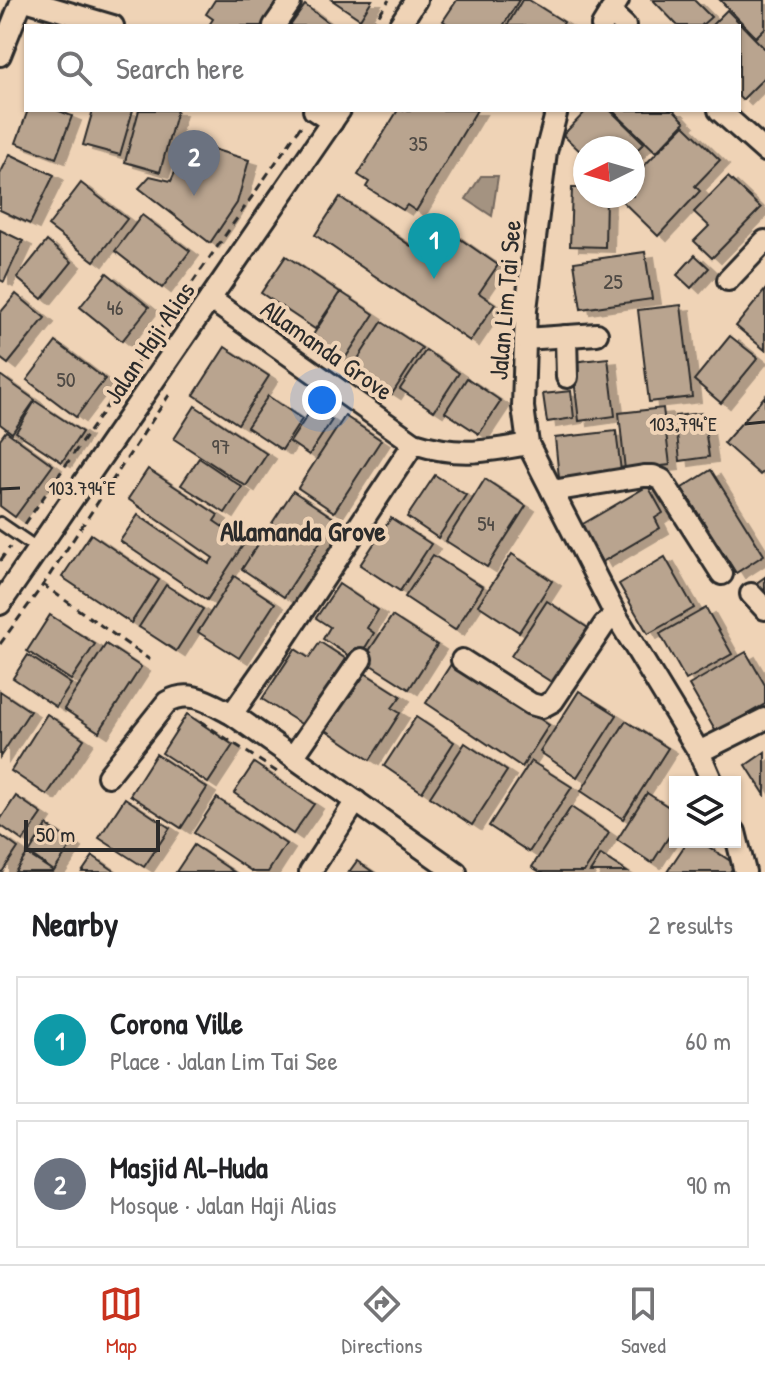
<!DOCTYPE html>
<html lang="en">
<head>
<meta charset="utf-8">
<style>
	:root { --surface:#fff; --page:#f6f6f6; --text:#202124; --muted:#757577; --line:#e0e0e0; --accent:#c8321e }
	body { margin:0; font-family:"Patrick Hand",sans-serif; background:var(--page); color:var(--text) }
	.controls { position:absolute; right:24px; bottom:24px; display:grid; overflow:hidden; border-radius:0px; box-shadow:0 2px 6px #0004 }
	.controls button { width:72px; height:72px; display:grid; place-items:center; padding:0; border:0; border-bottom:2px solid var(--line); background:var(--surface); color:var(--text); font:40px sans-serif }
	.compass { position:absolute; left:573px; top:136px; width:72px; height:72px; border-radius:50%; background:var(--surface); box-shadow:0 2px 6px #0004; rotate:265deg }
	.scale { position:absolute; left:24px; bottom:20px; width:136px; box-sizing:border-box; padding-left:8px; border:4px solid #2b2b2b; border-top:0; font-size:22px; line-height:28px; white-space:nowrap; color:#2b2b2b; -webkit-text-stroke:6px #efd3b6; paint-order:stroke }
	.you { position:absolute; left:322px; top:400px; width:28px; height:28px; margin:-20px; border:6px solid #fff; border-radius:50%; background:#1a73e8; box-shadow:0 0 0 12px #1a73e833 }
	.badge { display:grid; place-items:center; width:52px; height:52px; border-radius:50%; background:var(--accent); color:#fff; font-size:26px; font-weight:700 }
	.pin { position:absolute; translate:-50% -66px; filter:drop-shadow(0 2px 4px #0008) }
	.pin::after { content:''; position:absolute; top:42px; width:28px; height:24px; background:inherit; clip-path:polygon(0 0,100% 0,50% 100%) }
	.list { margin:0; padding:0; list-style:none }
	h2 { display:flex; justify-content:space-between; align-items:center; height:104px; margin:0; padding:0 32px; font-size:34px }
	h2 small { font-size:26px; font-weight:400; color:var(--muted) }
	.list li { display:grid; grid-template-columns:52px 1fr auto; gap:24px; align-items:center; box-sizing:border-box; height:128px; margin:0 16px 16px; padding:0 16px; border:2px solid var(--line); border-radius:0px }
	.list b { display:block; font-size:30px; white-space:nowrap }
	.list p { margin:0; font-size:26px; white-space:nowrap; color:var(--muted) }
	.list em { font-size:26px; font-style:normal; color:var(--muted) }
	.icon { flex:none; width:44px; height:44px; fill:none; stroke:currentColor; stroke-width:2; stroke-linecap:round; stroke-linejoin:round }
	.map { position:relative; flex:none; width:765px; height:872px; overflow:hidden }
	.search { position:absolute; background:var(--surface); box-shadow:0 2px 6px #0004; left:24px; right:24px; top:24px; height:88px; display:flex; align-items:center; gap:20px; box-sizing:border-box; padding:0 28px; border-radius:0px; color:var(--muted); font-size:30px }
	.sheet { height:392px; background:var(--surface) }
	nav { display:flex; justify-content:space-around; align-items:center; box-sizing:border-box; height:112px; border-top:2px solid var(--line); background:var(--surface); font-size:22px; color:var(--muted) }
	nav a { display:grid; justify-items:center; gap:4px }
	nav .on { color:var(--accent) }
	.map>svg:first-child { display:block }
	.water { fill:#a49381; stroke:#74695f; stroke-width:2 }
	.building { fill:#b9a48f; stroke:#2b2b2b; stroke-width:2; filter:url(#shadow) }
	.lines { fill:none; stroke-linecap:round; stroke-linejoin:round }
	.service-casing { stroke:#2b2b2b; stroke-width:16 }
	.minor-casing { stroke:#2b2b2b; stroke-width:26 }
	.path { stroke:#2b2b2b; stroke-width:3; stroke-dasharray:8 6; stroke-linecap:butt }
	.service { stroke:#efd3b6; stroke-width:10 }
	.minor { stroke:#efd3b6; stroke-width:20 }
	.ticks { fill:none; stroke:#2b2b2b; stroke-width:3 }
	.labels { text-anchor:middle; stroke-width:8; stroke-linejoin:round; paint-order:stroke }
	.number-label { font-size:22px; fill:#4e4944 }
	.street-label { font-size:26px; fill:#2b2b2b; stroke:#efd3b6 }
	.neighbourhood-label { font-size:28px; font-weight:bold; fill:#2b2b2b; stroke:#efd3b6 }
	.ticks-label { font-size:20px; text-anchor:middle; fill:#2b2b2b; stroke:#efd3b6; stroke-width:8; stroke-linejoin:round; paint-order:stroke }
</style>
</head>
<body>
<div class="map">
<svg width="765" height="872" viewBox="0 0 765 872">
	<defs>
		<filter id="shadow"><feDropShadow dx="9" dy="5" stdDeviation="0" flood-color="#0004"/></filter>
	</defs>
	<rect width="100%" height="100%" fill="#efd3b6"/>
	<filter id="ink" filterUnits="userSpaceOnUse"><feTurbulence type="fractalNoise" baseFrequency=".0125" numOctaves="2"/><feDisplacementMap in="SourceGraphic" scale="16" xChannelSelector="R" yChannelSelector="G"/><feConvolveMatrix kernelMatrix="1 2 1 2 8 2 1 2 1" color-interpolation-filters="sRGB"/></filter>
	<g filter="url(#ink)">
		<polygon class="water" points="481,176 498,176 492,216 466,199"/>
		<g class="building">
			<polygon points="215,0 278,0 261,26 210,26 209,25 213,19 206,14"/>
			<polygon points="332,0 372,0 360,19"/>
			<polygon points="457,0 519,0 503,26 451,26 443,21"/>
			<polygon points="522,0 529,0 564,22 562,26 507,26"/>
			<polygon points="653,0 694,0 711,17 701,26 678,26"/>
			<polygon points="720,0 765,0 765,28 756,37"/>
			<polygon points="305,5 333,26 290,26"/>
			<polygon points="727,10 765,49 765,77 742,100 739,97 739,26 711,26"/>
			<polygon points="28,110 57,110 72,116 56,158 16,143"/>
			<polygon points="93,110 133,110 120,155 83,145"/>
			<polygon points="139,110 177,110 160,172 125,162"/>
			<polygon points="398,110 477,110 416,211 407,205 403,210 366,187 369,182 358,175"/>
			<polygon points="587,110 610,110 644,143 633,154 633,148 585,148 585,156 563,135"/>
			<polygon points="612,110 674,110 685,122 656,152"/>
			<polygon points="684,125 720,160 695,186 700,191 658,236 617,196 633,196 633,177"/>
			<polygon points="189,142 249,160 237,203 210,243 139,188 150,176 171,181"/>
			<polygon points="10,154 54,175 30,224 0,210 0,174"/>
			<polygon points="728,177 761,208 712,258 694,241 709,226 694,212"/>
			<polygon points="81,183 127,219 94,261 48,226"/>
			<polygon points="572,188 585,188 585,196 606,196 605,247 570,246"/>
			<polygon points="340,197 411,246 430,218 498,265 479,293 495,304 470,341 315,235"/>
			<polygon points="142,215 190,251 162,288 115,251"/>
			<polygon points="0,230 23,241 4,282 0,280"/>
			<polygon points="47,241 72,262 42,299 17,278"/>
			<polygon points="645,252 652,299 581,309 574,262"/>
			<polygon points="695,255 709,268 691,288 677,275"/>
			<polygon points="286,256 340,292 315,329 261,293"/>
			<polygon points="107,273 149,307 122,341 80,307"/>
			<polygon points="765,290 765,350 736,326"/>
			<polygon points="341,292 374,314 344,360 311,338"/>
			<polygon points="16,294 45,318 8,364 0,358 0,313"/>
			<polygon points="681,305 692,397 649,402 638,310"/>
			<polygon points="382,322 422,348 392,394 352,368"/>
			<polygon points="730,336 758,358 721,403 694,380"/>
			<polygon points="56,342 105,379 76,417 27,380"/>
			<polygon points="225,347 269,376 238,424 194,395"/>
			<polygon points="426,350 459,373 434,411 400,389"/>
			<polygon points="608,358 615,416 579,421 572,362"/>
			<polygon points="0,375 35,400 12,433 0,424"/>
			<polygon points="467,378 501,401 479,434 445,412"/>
			<polygon points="571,391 574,418 547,422 543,394"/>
			<polygon points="268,396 302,419 282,450 247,427"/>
			<polygon points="765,396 765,470 760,475 724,443"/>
			<polygon points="35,401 82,432 62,462 16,432"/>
			<polygon points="195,406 267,454 246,486 174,439"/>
			<polygon points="313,407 332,420 309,455 290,442"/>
			<polygon points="663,408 670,465 625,470 619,413"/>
			<polygon points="703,413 709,457 680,461 675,416"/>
			<polygon points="345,416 381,440 334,512 298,488"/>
			<polygon points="6,431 53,465 15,517 0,506 0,439"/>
			<polygon points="616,431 621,471 559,478 555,438"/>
			<polygon points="199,458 242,487 225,513 181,485"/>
			<polygon points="148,469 218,515 214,521 245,542 207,600 120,541 138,515 209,564 213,558 128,499"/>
			<polygon points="711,470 764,555 736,573 682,488"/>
			<polygon points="435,475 466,495 438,538 407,517"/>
			<polygon points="485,479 526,506 487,567 446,541"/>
			<polygon points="648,486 663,513 655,518 660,528 602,562 581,525"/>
			<polygon points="293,491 335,519 284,597 242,569"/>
			<polygon points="391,518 431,544 400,591 360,565"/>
			<polygon points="91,534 159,580 131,623 62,577"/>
			<polygon points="512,554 552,581 519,632 478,605"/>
			<polygon points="433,555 483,587 455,630 405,597"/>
			<polygon points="665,557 694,608 648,634 619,584"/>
			<polygon points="234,576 275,603 239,658 198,632"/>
			<polygon points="765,577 765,600 755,584"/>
			<polygon points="339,584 378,610 367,628 374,633 357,661 323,639 330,627 316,618"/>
			<polygon points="166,585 203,609 176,651 139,627"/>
			<polygon points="547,601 588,628 553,683 511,656"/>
			<polygon points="706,608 732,654 686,680 660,634"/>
			<polygon points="50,615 95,644 71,680 27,651"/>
			<polygon points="392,616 437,645 409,689 363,660"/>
			<polygon points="320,642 346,659 303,725 262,699 295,649 309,658"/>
			<polygon points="106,644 141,667 99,732 64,709"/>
			<polygon points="746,652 765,685 765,704 716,732 689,685"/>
			<polygon points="28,655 71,684 56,707 13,678"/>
			<polygon points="453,661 549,725 522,767 426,703"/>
			<polygon points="360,670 401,696 392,708 400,713 370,760 323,728"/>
			<polygon points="0,691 30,711 0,757"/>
			<polygon points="579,691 617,715 577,777 540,752"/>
			<polygon points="47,714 84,739 47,795 11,771"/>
			<polygon points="187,714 233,745 208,783 162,753"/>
			<polygon points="416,717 454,742 422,792 384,766"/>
			<polygon points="626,721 668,748 623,819 581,791"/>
			<polygon points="465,743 507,771 472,825 430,797"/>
			<polygon points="765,752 765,795 746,765"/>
			<polygon points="156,754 207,788 181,828 130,795"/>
			<polygon points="531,761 572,787 529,852 489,826"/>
			<polygon points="254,763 314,804 293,834 234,793"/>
			<polygon points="647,793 675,811 675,827 652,863 617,840"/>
			<polygon points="16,796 42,814 23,841 0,825 0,820"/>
			<polygon points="125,798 170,828 144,867 99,838"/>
			<polygon points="217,798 286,844 268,872 253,872 194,833"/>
			<polygon points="571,807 609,833 584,872 540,872 532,867"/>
			<polygon points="47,825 73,843 54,871 29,853"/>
			<polygon points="0,835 18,848 2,872 0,872"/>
			<polygon points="687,842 701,842 735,864 730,872 667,872"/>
			<polygon points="194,845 234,872 176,872"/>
			<polygon points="27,854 53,871 53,872 15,872"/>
			<polygon points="601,855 627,872 590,872"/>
			<polygon points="93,856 116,872 82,872"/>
			<polygon points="357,861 373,872 349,872"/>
		</g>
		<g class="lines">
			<defs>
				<polyline id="service" points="0,523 38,549"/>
				<g id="minor">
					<polyline points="25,0 113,26"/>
					<polyline points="610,12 625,26"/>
					<polyline points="274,26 290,3"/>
					<polyline points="399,26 416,0"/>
					<polyline points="602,26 618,0"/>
					<polyline points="0,55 22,0"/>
					<polyline points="314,110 332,122"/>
					<polyline points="557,110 546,152 526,309 523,407 528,444 615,614 699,752 712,782"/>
					<polyline points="719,110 765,151"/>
					<polyline points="728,280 765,241"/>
					<path d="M210,299L414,443C458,457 483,452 528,444"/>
					<polyline points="566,336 567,377"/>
					<polyline points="525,339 597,334"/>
					<polyline points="552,491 644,476 653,476 662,480 722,574"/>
					<polyline points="751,594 765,609"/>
					<polyline points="0,604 340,110"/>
					<polyline points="462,660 531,704 542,707 553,701 604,625 615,614"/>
					<polyline points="232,714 270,660 414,443"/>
					<polyline points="699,752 765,719"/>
					<polyline points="293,757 361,659"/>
					<path d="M108,776L167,702C190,688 210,703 232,714L456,872"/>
					<polyline points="735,832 745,872"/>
					<polyline points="310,872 356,801"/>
				</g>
			</defs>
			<use href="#service" class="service-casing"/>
			<use href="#minor" class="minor-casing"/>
			<g class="path">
				<polyline points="371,26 389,0"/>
				<polyline points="25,524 303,123"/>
				<polyline points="0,561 10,547"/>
				<polyline points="42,584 150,660"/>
				<polyline points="0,644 43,585 169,395"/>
				<polyline points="200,721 280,774"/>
			</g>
			<use href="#service" class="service"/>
			<use href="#minor" class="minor"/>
		</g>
	</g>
	<path class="ticks" d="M745,424L765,422M0,489L20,488"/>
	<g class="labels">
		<g class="number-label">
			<text x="418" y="151">35</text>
			<text x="613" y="289">25</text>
			<text x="115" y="315">46</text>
			<text x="66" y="387">50</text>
			<text x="221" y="454">97</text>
			<text x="486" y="531">54</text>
		</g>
		<g class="street-label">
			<text transform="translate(505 300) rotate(-85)" y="9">Jalan Lim Tai See</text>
			<text transform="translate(149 343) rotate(-56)" y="9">Jalan Haji Alias</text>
			<text transform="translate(327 350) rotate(35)" y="9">Allamanda Grove</text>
		</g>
		<g class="neighbourhood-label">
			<text x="303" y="541">Allamanda Grove</text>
		</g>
	</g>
	<g class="ticks-label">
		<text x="683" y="431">103.794°E</text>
		<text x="82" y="495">103.794°E</text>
	</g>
</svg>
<div class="controls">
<button><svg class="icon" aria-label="layers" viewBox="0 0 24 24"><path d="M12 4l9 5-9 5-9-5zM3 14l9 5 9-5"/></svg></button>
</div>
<svg class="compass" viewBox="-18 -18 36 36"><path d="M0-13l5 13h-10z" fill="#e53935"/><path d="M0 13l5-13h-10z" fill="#757577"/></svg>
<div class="scale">50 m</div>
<div class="you"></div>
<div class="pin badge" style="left:434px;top:279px;background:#0f9aa8">1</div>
<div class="pin badge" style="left:194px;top:196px;background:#6b7280">2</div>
<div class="search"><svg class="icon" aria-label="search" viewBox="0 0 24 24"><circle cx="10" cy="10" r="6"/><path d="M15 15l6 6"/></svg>Search here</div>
</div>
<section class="sheet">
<h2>Nearby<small>2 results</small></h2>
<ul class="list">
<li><span class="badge" style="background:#0f9aa8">1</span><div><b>Corona Ville</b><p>Place · Jalan Lim Tai See</p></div><em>60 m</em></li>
<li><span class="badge" style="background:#6b7280">2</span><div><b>Masjid Al-Huda</b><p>Mosque · Jalan Haji Alias</p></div><em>90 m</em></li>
</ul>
</section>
<nav>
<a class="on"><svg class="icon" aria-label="map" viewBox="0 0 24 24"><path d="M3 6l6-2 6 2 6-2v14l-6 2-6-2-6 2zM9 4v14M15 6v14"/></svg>Map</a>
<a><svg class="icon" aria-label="directions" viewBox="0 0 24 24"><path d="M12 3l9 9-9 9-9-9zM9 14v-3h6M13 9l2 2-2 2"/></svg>Directions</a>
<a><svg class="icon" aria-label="saved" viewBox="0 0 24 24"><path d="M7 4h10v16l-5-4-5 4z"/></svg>Saved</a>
</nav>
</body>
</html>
